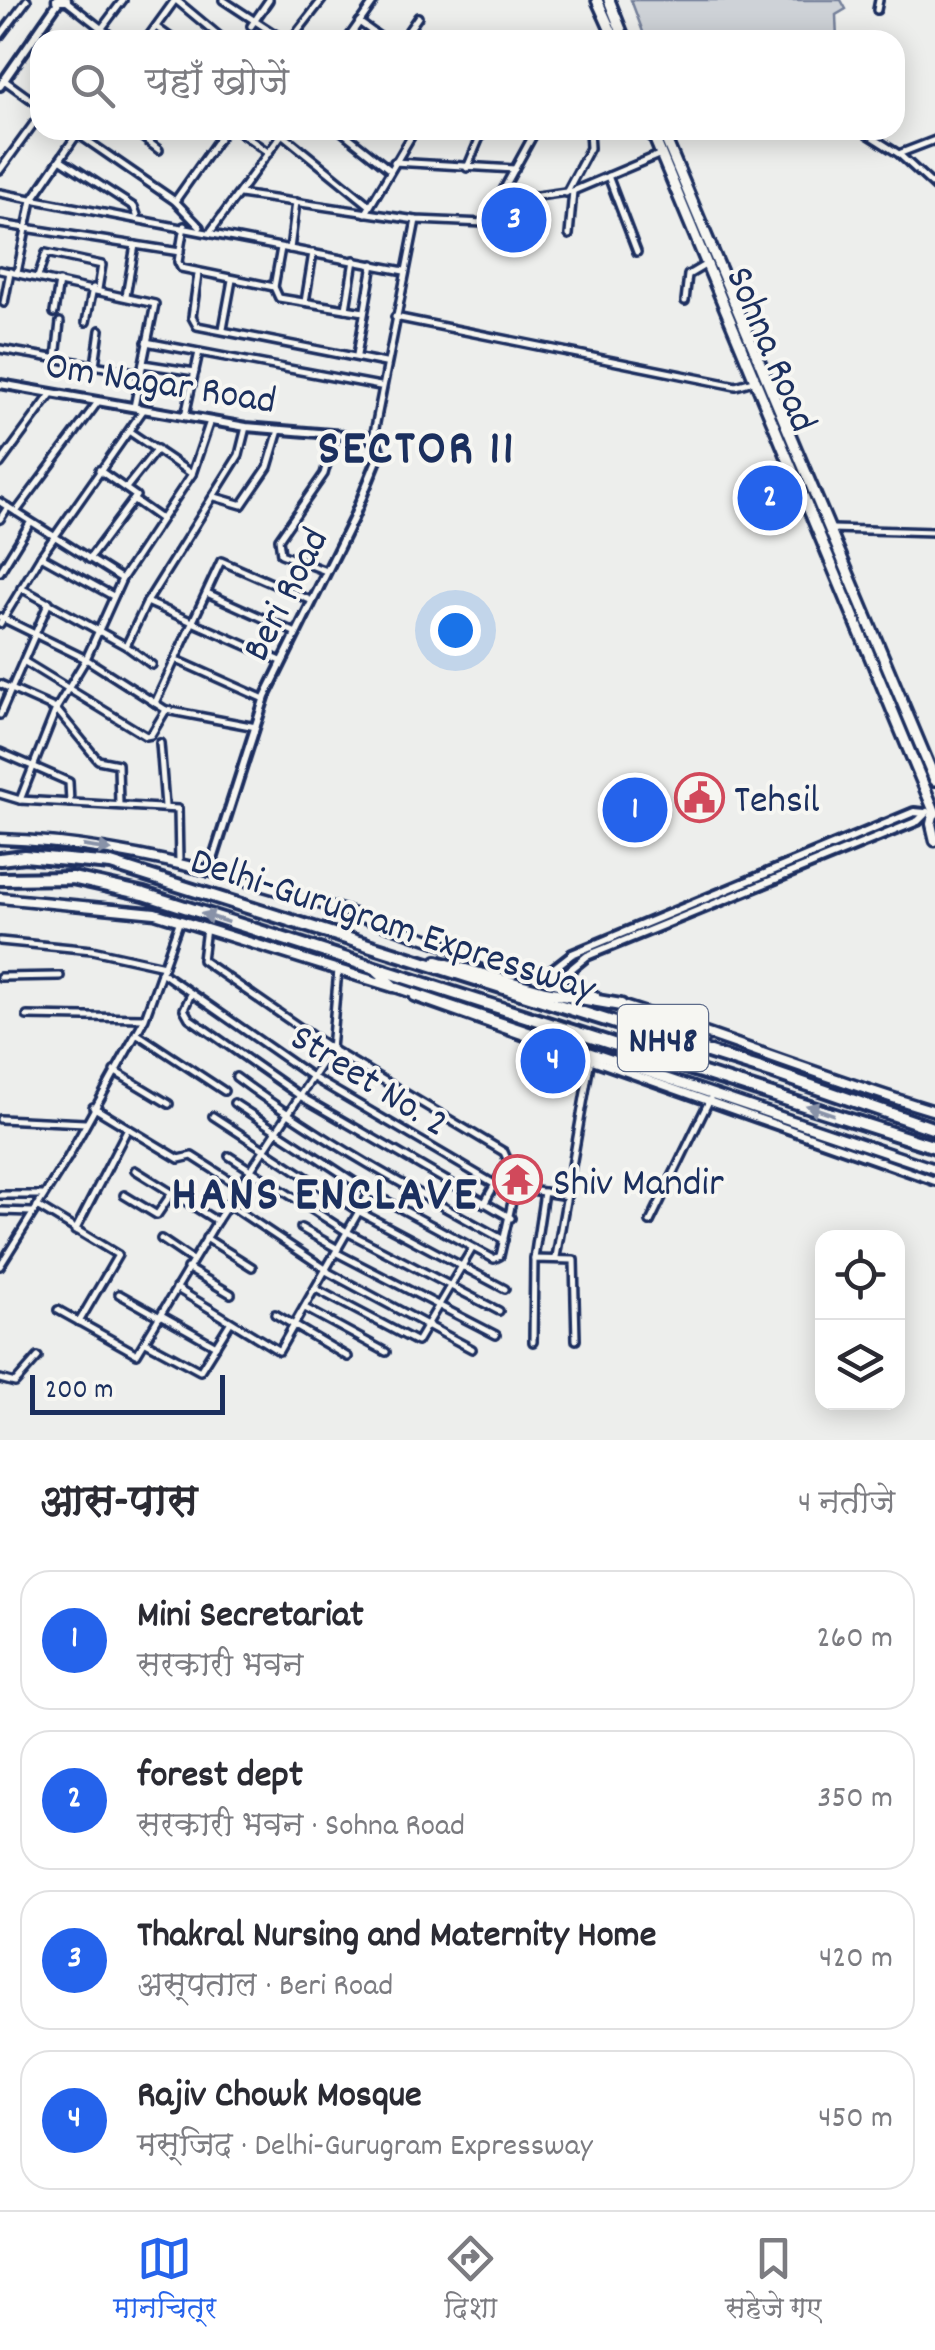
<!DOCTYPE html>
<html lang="hi">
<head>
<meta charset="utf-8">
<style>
	:root { --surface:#fff; --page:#f2f2f3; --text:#2b2b33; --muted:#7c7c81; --line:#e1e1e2; --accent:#2563eb }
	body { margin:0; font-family:Dekko,"Playpen Sans Deva",sans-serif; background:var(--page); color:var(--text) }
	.controls { position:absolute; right:30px; bottom:30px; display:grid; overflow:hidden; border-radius:20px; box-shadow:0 5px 25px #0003 }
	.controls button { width:90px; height:90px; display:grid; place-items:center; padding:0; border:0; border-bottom:2px solid var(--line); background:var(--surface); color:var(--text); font:50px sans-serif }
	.scale { position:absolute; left:30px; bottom:25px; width:195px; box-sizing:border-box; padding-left:10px; border:5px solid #1b2f5e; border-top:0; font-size:28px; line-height:35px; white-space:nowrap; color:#1b2f5e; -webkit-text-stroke:8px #f6f6f2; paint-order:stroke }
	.you { position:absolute; left:455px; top:630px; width:35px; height:35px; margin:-25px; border:8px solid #fff; border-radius:50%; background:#1a73e8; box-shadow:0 0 0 15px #1a73e833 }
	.badge { display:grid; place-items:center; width:65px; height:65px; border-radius:50%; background:var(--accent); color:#fff; font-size:32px; font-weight:700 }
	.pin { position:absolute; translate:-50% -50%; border:5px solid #fff; box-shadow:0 2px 10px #0006 }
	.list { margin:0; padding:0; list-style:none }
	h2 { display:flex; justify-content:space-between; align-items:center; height:130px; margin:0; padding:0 40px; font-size:42px }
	h2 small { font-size:32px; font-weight:400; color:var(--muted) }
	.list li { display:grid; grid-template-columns:65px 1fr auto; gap:30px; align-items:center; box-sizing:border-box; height:140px; margin:0 20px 20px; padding:0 20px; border:2px solid var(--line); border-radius:30px }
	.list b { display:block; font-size:38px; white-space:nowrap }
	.list p { margin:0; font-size:32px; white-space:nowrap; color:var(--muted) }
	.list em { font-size:32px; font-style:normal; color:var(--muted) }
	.icon { flex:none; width:55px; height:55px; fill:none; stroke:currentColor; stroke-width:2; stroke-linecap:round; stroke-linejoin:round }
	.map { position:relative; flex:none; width:935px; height:1440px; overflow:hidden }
	.search { position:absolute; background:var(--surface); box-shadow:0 5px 25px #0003; left:30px; right:30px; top:30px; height:110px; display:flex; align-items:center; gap:25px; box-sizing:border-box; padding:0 35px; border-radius:30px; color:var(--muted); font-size:38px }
	.sheet { height:770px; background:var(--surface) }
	nav { display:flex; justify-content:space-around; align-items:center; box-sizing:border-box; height:140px; border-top:2px solid var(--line); background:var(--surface); font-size:28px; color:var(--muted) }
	nav a { display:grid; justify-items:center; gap:5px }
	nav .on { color:var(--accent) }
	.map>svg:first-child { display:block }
	.green { fill:#ced2d7; stroke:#74809a; stroke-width:2.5 }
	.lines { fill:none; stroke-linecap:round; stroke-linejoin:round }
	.minor-casing { stroke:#1b2f5e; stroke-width:12 }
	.tertiary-casing { stroke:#1b2f5e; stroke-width:14 }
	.secondary-casing { stroke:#1b2f5e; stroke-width:15 }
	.primary-casing { stroke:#1b2f5e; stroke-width:16 }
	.motorway-casing { stroke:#1b2f5e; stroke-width:18 }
	.minor { stroke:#f6f6f2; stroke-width:5 }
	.tertiary { stroke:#f6f6f2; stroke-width:6 }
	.secondary { stroke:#f6f6f2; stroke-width:8 }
	.primary { stroke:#f6f6f2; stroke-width:9 }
	.motorway { stroke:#f6f6f2; stroke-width:10 }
	.oneway { fill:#8892a8 }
	.labels { text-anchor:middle; stroke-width:8; stroke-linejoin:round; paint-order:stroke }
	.shield { fill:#f6f6f2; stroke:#5d6b8a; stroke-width:2.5 }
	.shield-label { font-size:38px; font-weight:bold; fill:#1b2f5e }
	.street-label { font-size:40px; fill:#1b2f5e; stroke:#f6f6f2 }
	.poi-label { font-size:40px; fill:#1b2f5e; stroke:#f6f6f2; text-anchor:start }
	.district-label { font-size:50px; font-weight:bold; letter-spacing:2.5px; fill:#1b2f5e; stroke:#f6f6f2 }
</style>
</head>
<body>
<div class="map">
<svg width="935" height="1440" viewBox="0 0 935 1440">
	<rect width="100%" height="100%" fill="#edeeec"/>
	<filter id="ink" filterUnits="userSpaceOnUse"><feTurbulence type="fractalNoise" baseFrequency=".01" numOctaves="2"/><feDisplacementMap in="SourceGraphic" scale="20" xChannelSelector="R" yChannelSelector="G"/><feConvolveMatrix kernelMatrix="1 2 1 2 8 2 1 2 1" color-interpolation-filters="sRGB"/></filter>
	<g filter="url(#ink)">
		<polygon class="green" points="631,0 841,0 846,9 836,15 837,40 646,40"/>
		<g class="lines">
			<defs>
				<g id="minor">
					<polyline points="65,0 116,40"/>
					<polyline points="176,0 224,40"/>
					<polyline points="223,0 284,40"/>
					<polyline points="877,10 879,0"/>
					<polyline points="359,22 384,40"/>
					<polyline points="251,26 269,0"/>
					<polyline points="156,27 174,40"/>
					<polyline points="0,36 27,0"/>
					<polyline points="93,40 123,0"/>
					<polyline points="146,40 175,0"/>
					<polyline points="291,40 322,0"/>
					<polyline points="347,40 375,0"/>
					<polyline points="402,40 418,17"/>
					<polyline points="4,80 40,106"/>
					<polyline points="72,130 175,201 200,227"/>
					<polyline points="133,130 159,150"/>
					<polyline points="237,130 269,153"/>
					<polyline points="340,130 389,169"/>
					<polyline points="861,130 899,154 935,187"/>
					<polyline points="282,134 368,204"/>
					<polyline points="901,153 935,140"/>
					<polyline points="60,159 134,207 137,215"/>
					<polyline points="394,162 515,169"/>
					<polyline points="467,168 483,130"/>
					<polyline points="0,170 40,115"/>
					<polyline points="608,176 637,252"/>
					<polyline points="0,193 404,271"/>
					<polyline points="566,193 590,148 589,130"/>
					<polyline points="240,194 416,220 485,223 536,130"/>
					<polyline points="175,201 225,130"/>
					<polyline points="502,201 573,191 661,154"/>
					<polyline points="366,213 415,130"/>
					<polyline points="0,224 180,252"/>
					<polyline points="184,226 178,262 181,268 274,287"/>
					<polyline points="211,231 285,130"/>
					<polyline points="569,235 573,191"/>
					<polyline points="281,248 274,287 279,298 364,312"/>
					<polyline points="290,249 296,202"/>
					<polyline points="0,270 155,304 134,407"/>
					<polyline points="17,273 32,200 80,130"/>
					<polyline points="198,274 192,317 197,326 385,363"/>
					<polyline points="38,277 46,253 102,265 98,289"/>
					<polyline points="126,296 135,245"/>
					<polyline points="685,301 688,275 705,265"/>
					<polyline points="305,302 313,253"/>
					<polyline points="4,303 10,272"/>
					<polyline points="346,309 354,260"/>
					<polyline points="54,313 59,282"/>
					<polyline points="395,317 736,386 753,381"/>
					<polyline points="86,322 93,288"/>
					<polyline points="223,329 232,280"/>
					<polyline points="146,342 380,386"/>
					<polyline points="0,349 140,373"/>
					<polyline points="357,355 373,264"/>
					<polyline points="56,358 60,322"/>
					<polyline points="143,364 195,372"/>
					<polyline points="95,365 100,330"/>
					<polyline points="185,416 199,352"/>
					<polyline points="130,432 192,474"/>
					<polyline points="373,438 416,220"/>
					<polyline points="0,464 52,393"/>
					<polyline points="126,488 157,449"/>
					<polyline points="215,497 242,505 268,467 279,430"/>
					<polyline points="134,500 161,519"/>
					<polyline points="0,502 122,579"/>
					<polyline points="16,512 98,402"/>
					<polyline points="0,519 8,507"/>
					<polyline points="832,529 935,532"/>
					<polyline points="41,556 113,596"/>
					<polyline points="89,559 136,496 99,470"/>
					<polyline points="326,571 281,554 279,539 324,474 335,436"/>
					<polyline points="0,572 30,523"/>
					<polyline points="21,588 126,646"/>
					<polyline points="207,593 294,632"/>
					<polyline points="147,602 281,661"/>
					<polyline points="0,617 86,659 166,710 256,727"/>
					<polyline points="0,624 41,556 144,409"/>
					<polyline points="179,661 264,699"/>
					<polyline points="25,662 146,736 151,735 166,710"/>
					<polyline points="152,665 126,646 147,602 239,455 246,427"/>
					<polyline points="0,684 56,709 98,760 118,764 119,805"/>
					<polyline points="155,703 221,561 310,600"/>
					<polyline points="0,715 49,602"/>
					<polyline points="160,743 165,806"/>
					<polyline points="0,752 69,782 70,803"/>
					<polyline points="0,794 20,800 178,809 179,863"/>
					<polyline points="20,800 56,709 86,659 122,579 192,474 210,421"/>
					<polyline points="206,928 202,960 331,1049 504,1152 508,1161 484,1204"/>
					<polyline points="0,941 92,950 164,966"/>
					<polyline points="161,972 312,1077 494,1184 567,1196"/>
					<polyline points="0,977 60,976"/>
					<polyline points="191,994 184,1009 189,1018 300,1096 511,1218"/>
					<polyline points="27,1016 144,1018"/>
					<polyline points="136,1033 224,1091"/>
					<polyline points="114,1071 169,1104"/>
					<path d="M236,1077C320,1140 412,1190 504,1240"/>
					<polyline points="234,1103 370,1192 494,1259 500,1256 515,1188"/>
					<polyline points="93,1107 179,1159 192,1156 239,1186"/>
					<polyline points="213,1116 358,1211 505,1289"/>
					<polyline points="0,1119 85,1123"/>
					<polyline points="229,1156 347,1232 499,1311"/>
					<polyline points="135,1170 217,1221"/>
					<polyline points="0,1195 42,1195"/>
					<polyline points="124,1195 157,1215 172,1193"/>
					<polyline points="228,1204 327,1270"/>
					<polyline points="37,1206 118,1255 79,1322"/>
					<polyline points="0,1211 32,1212"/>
					<polyline points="650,1222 710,1099"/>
					<polyline points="301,1228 338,1249"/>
					<polyline points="75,1231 128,1128"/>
					<polyline points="206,1238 252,1267"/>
					<polyline points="161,1239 192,1260"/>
					<polyline points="337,1253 496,1335"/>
					<polyline points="556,1257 591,1058"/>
					<polyline points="534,1259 544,1192"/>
					<polyline points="0,1266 67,1159 145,1018 180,920"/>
					<polyline points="187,1268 231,1294"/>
					<polyline points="326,1271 472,1349"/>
					<polyline points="176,1288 279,1351 370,1192"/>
					<polyline points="316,1289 417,1342 472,1249"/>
					<polyline points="119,1294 160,1317"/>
					<polyline points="305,1308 386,1352"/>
					<polyline points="58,1310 137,1354 217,1221 331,1049 338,970"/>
					<polyline points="275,1314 348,1357"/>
					<polyline points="161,1315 216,1346"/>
					<polyline points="146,1342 200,1371 230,1323"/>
					<polyline points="533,1342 534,1259 574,1260 576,1340"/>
					<polyline points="0,1379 15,1383 38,1357"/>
				</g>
				<g id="tertiary">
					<polyline points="0,86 59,1"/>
					<polyline points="0,384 246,427 368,437 377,444 380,453 353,519 265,697 209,872"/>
					<polyline points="540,979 572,954 914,812 925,813"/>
					<polyline points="554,983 587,956 918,821 927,812"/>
					<polyline points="414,997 935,1181"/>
				</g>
				<g id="secondary">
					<polyline points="57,0 66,0"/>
					<polyline points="934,811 931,824 935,841"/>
					<path d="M0,839C200,845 405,936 595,996"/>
					<polyline points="0,898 155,913 393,987"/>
					<polyline points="376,970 395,987 935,1169"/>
					<path d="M617,1004C724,1037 828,1079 935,1111"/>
				</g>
				<g id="primary">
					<polyline points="597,0 615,40"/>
					<polyline points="609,0 625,40"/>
					<polyline points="651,130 935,813"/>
					<polyline points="662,130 935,780"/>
				</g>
				<g id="motorway">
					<polyline points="0,859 24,856 111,864 774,1073 935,1129"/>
					<polyline points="0,879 72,878 144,894 935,1147"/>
					<polyline points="437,962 545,992 621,1005"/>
				</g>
			</defs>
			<use href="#minor" class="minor-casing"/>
			<use href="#tertiary" class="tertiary-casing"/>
			<use href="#secondary" class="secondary-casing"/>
			<use href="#primary" class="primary-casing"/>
			<use href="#motorway" class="motorway-casing"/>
			<use href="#minor" class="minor"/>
			<use href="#tertiary" class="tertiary"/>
			<use href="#secondary" class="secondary"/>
			<use href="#primary" class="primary"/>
			<use href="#motorway" class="motorway"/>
		</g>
		<defs><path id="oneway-solid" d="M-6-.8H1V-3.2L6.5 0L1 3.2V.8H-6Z" transform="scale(2.5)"/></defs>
		<g class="oneway">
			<use href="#oneway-solid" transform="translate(97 848) rotate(9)"/>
			<use href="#oneway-solid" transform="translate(215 918) rotate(-162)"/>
			<use href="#oneway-solid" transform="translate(820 1110) rotate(-161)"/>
		</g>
	</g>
	<defs>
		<symbol id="civic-ring" viewBox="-11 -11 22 22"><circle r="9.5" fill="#f6f6f2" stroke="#d1495b" stroke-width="1.5"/><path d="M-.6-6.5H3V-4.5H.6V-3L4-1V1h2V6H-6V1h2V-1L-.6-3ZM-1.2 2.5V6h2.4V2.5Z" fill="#d1495b"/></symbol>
		<symbol id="temple-ring" viewBox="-11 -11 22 22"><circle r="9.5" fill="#f6f6f2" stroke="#d1495b" stroke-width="1.5"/><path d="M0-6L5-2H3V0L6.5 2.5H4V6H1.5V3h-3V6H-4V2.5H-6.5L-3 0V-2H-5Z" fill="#d1495b"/></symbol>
	</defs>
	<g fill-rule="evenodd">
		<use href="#civic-ring" x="672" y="770" width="55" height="55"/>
		<use href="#temple-ring" x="490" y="1152" width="55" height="55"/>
	</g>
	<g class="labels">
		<rect class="shield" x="618" y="1005" width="90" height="66" rx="8"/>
		<g class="shield-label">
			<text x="663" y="1051">NH48</text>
		</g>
		<g class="street-label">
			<text transform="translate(774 348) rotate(67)" y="14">Sohna Road</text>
			<text transform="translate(161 380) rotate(9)" y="14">Om Nagar Road</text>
			<text transform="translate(283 593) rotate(-63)" y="14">Beri Road</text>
			<text transform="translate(394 922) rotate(18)" y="14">Delhi-Gurugram Expressway</text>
			<text transform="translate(371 1078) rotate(32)" y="14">Street No. 2</text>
		</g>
		<g class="poi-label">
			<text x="734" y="811">Tehsil</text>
			<text x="553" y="1194">Shiv Mandir</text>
		</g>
		<g class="district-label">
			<text x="417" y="462">SECTOR 11</text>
			<text x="325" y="1208">HANS ENCLAVE</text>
		</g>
	</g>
</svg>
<div class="controls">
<button><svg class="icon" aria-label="locate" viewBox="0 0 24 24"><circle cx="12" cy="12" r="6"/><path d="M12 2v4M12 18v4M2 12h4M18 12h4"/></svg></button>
<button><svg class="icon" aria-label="layers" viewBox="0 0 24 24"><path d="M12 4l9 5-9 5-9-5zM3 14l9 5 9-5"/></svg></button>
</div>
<div class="scale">200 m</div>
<div class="you"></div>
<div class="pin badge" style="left:635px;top:810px">1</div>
<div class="pin badge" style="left:770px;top:498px">2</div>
<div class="pin badge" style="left:514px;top:220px">3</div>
<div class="pin badge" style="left:553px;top:1061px">4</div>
<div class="search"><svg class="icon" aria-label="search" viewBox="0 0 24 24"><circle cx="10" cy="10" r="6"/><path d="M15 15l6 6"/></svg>यहाँ खोजें</div>
</div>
<section class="sheet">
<h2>आस-पास<small>4 नतीजे</small></h2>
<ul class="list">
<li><span class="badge">1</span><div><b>Mini Secretariat</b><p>सरकारी भवन</p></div><em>260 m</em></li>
<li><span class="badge">2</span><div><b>forest dept</b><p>सरकारी भवन · Sohna Road</p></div><em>350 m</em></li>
<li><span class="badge">3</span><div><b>Thakral Nursing and Maternity Home</b><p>अस्पताल · Beri Road</p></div><em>420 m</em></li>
<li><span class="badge">4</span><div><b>Rajiv Chowk Mosque</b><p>मस्जिद · Delhi-Gurugram Expressway</p></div><em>450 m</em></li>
</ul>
</section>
<nav>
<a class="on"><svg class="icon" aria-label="map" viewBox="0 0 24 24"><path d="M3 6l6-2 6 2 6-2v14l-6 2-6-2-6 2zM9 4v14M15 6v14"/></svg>मानचित्र</a>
<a><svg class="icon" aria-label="directions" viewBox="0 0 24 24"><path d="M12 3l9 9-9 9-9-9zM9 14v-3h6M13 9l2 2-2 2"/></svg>दिशा</a>
<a><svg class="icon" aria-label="saved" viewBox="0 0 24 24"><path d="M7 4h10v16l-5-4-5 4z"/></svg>सहेजे गए</a>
</nav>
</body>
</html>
